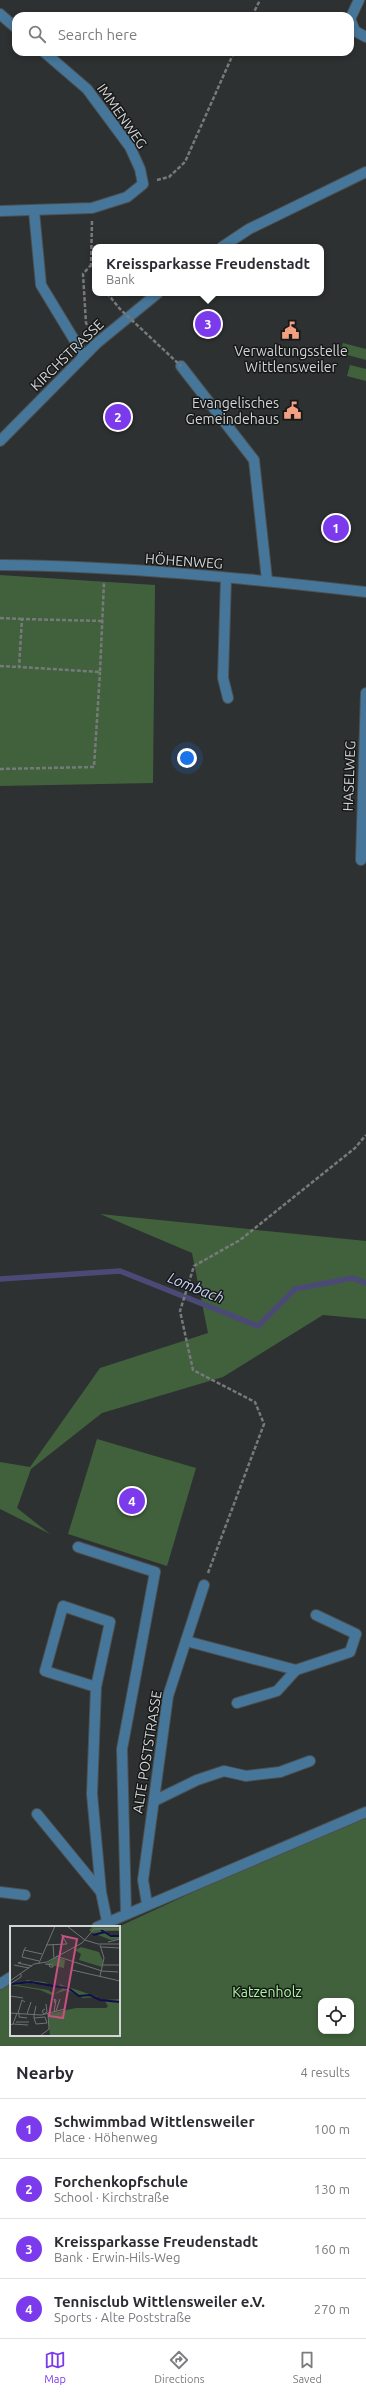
<!DOCTYPE html>
<html lang="en">
<head>
<meta charset="utf-8">
<style>
	:root { --surface:#fff; --page:#f2f2f3; --text:#2b2b33; --muted:#7c7c81; --line:#e1e1e2; --accent:#7c3aed }
	body { margin:0; font-family:Ubuntu,sans-serif; background:var(--page); color:var(--text) }
	.controls { position:absolute; right:12px; bottom:12px; display:grid; overflow:hidden; border-radius:8px; box-shadow:0 2px 6px #0003 }
	.controls button { width:36px; height:36px; display:grid; place-items:center; padding:0; border:0; border-bottom:1px solid var(--line); background:var(--surface); color:var(--text); font:20px sans-serif }
	.you { position:absolute; left:187px; top:758px; width:14px; height:14px; margin:-10px; border:3px solid #fff; border-radius:50%; background:#1a73e8; box-shadow:0 0 0 6px #1a73e833 }
	.badge { display:grid; place-items:center; width:26px; height:26px; border-radius:50%; background:var(--accent); color:#fff; font-size:13px; font-weight:700 }
	.pin { position:absolute; translate:-50% -50%; border:2px solid #fff; box-shadow:0 1px 4px #0006 }
	.popup { position:absolute; left:92px; top:244px; width:232px; height:52px; box-sizing:border-box; display:grid; place-content:center; border-radius:8px; background:var(--surface); filter:drop-shadow(0 1px 3px #0005); font-size:13px; white-space:nowrap; color:var(--muted) }
	.popup b { font-size:15px; color:var(--text) }
	.popup::after { content:''; position:absolute; left:50%; top:100%; margin-left:-8px; border:8px solid transparent; border-top-color:var(--surface) }
	.list { margin:0; padding:0; list-style:none }
	h2 { display:flex; justify-content:space-between; align-items:center; height:52px; margin:0; padding:0 16px; font-size:17px }
	h2 small { font-size:13px; font-weight:400; color:var(--muted) }
	.list li { display:grid; grid-template-columns:26px 1fr auto; gap:12px; align-items:center; box-sizing:border-box; height:60px; padding:0 16px; border-top:1px solid var(--line) }
	.list b { display:block; font-size:15px; white-space:nowrap }
	.list p { margin:0; font-size:13px; white-space:nowrap; color:var(--muted) }
	.list em { font-size:13px; font-style:normal; color:var(--muted) }
	.icon { flex:none; width:22px; height:22px; fill:none; stroke:currentColor; stroke-width:2; stroke-linecap:round; stroke-linejoin:round }
	.map { position:relative; flex:none; width:366px; height:2046px; overflow:hidden }
	.search { position:absolute; background:var(--surface); box-shadow:0 2px 6px #0003; left:12px; right:12px; top:12px; height:44px; display:flex; align-items:center; gap:10px; box-sizing:border-box; padding:0 14px; border-radius:12px; color:var(--muted); font-size:15px }
	.sheet { height:292px; background:var(--surface) }
	nav { display:flex; justify-content:space-around; align-items:center; box-sizing:border-box; height:56px; border-top:1px solid var(--line); background:var(--surface); font-size:11px; color:var(--muted) }
	nav a { display:grid; justify-items:center; gap:2px }
	nav .on { color:var(--accent) }
	.map>svg:first-child { display:block }
	.green { fill:#41613c; fill-rule:evenodd }
	.lines { fill:none; stroke-linecap:round; stroke-linejoin:round }
	.stream { stroke:#4b4a77; stroke-width:5.5 }
	.minor-casing { stroke:#4c4f4f; stroke-width:12 }
	.path { stroke:#777a7a; stroke-width:2.5; stroke-dasharray:4 2; stroke-linecap:butt }
	.minor { stroke:#46779b; stroke-width:10 }
	.path-bridge { stroke:#777a7a; stroke-width:2.5; stroke-dasharray:4 2; stroke-linecap:butt }
	.labels { text-anchor:middle; stroke-width:3; stroke-linejoin:round; paint-order:stroke }
	.street-label { font-size:14px; fill:#d3d5d6; stroke:#171919 }
	.poi-label { font-size:14px; fill:#d3d5d6; stroke:#171919 }
	.park-label { font-size:14px; fill:#aaf89e; stroke:#171919 }
	.water-label { font-size:15px; font-style:italic; fill:#c8d2fa; stroke:#171919 }
	.inset-river { fill:none; stroke:#110e4e; stroke-width:2 }
	.inset-road { fill:none; stroke:#707373; stroke-width:1 }
	.view { fill:#c75180; fill-opacity:0.15; stroke:#c75180; stroke-width:2 }
	.inset-edge { fill:none; stroke:#d3d5d6; stroke-width:2 }
</style>
</head>
<body>
<div class="map">
<svg width="366" height="2046" viewBox="0 0 366 2046">
	<rect width="100%" height="100%" fill="#2e3131"/>
	<g class="green">
		<polygon points="343,343 366,349 366,360 340,353"/>
		<polygon points="350,365 366,369 366,381 347,376"/>
		<polygon points="0,575 155,585 153,783 0,786"/>
		<polygon points="100,1214 366,1241 366,1319 323,1315 223,1377 102,1413 31,1469 17,1508 50,1534 0,1509 0,1462 30,1467 100,1368 208,1333 192,1253"/>
		<polygon points="97,1439 196,1468 167,1566 68,1534"/>
		<path d="M366,1812V2046H0V1990L11,1984V2035H119L118,1927ZM321,2001H351V2031H321Z"/>
	</g>
	<g class="lines">
		<polyline class="stream" points="0,1279 120,1271 258,1326 295,1289 352,1278 366,1283"/>
		<defs>
			<g id="minor">
				<polyline points="0,14 16,28"/>
				<polyline points="350,19 355,31 366,37"/>
				<polyline points="350,19 359,0"/>
				<polyline points="0,211 92,208 127,197 143,184 140,169 130,147 87,89 44,52"/>
				<polyline points="34,211 41,285 84,356"/>
				<polyline points="222,247 249,229 366,172"/>
				<polyline points="181,366 254,460 267,580"/>
				<polyline points="0,441 97,343 158,293"/>
				<path d="M0,565C122,566 245,578 366,592"/>
				<polyline points="226,578 223,678 228,698"/>
				<polyline points="361,860 366,693"/>
				<polyline points="78,1547 155,1572 122,1749 126,1913"/>
				<polyline points="186,1641 296,1670 350,1652 356,1634 316,1615"/>
				<polyline points="96,1687 45,1671 63,1606 110,1622 96,1687 92,1794 101,1892 107,1921"/>
				<polyline points="237,1703 277,1691 296,1670"/>
				<polyline points="154,1801 197,1780 224,1771 246,1776 280,1772 310,1761"/>
				<polyline points="37,1814 101,1892"/>
				<polyline points="0,1892 25,1895"/>
				<polyline points="147,1904 143,1880 168,1696 204,1585"/>
				<polyline points="97,1927 366,1812"/>
				<polyline points="0,1984 11,1977"/>
			</g>
		</defs>
		<use href="#minor" class="minor-casing"/>
		<g class="path">
			<polyline points="252,16 260,0"/>
			<polyline points="157,180 169,177 185,162 234,52"/>
			<polyline points="92,221 91,265 95,271"/>
			<polyline points="90,330 86,323 83,274 91,265"/>
			<polyline points="0,618 22,619"/>
			<polyline points="102,621 22,619 19,667 100,672 104,582"/>
			<polyline points="0,666 19,667"/>
			<polyline points="0,769 94,767 100,672"/>
			<polyline points="208,1573 264,1424 255,1402 193,1370 180,1311 194,1266 240,1240 355,1148 366,1135"/>
		</g>
		<use href="#minor" class="minor"/>
		<polyline class="path-bridge" points="107,293 120,309 181,366"/>
	</g>
	<defs>
		<symbol id="civic-bare" viewBox="-9 -9 18 18"><path d="M-.6-6.5H3V-4.5H.6V-3L4-1V1h2V6H-6V1h2V-1L-.6-3ZM-1.2 2.5V6h2.4V2.5Z" fill="#f2a081" stroke="#171919" stroke-width="2.5" paint-order="stroke"/></symbol>
	</defs>
	<g fill-rule="evenodd">
		<use href="#civic-bare" x="278" y="318" width="25" height="25"/>
		<use href="#civic-bare" x="280" y="398" width="25" height="25"/>
	</g>
	<g class="labels">
		<g class="street-label">
			<text transform="translate(122 116) rotate(55)" y="5">IMMENWEG</text>
			<text transform="translate(67 355) rotate(-44)" y="5">KIRCHSTRASSE</text>
			<text transform="translate(184 561) rotate(4)" y="5">HÖHENWEG</text>
			<text transform="translate(349 776) rotate(-88)" y="5">HASELWEG</text>
			<text transform="translate(147 1752) rotate(-81)" y="5">ALTE POSTSTRASSE</text>
		</g>
		<g class="poi-label">
			<text x="291" y="356">Verwaltungsstelle<tspan x="291" dy="16">Wittlensweiler</tspan></text>
			<text x="279" y="408" text-anchor="end">Evangelisches<tspan x="279" dy="16">Gemeindehaus</tspan></text>
		</g>
		<g class="park-label">
			<text x="267" y="1997">Katzenholz</text>
		</g>
		<g class="water-label">
			<text transform="translate(196 1288) rotate(22)" y="5">Lombach</text>
		</g>
	</g>
	<g transform="translate(10 1926)">
		<rect width="110" height="110" fill="#2e3131"/>
		<path d="M83,0H110V5H96L97,8L110,10V13L101,14L83,7L79,4ZM71,21L89,26L93,35L92,41L69,34L71,28L65,24ZM46,31L55,34L54,42L36,38ZM16,54L35,56L38,58L23,56L39,59L21,57L6,59L38,64L44,68L52,63L49,58L88,71L73,72L57,64L44,68V70L30,64L0,59L17,56ZM110,73V108L107,110H40L38,88L66,82H96L98,80L94,74Z" fill="#41613c"/>
		<path class="inset-river" d="M91,4L101,10H110M83,9L95,6M2,58L21,56L49,61L58,62L69,70L80,69L90,74L110,76"/>
		<path class="inset-road" d="M57,0L75,14L88,18H110M98,16L110,13M43,18L44,32M36,19L57,18L51,8M90,19L94,32L90,50M16,21L14,24L32,28M91,21L110,22M14,24L12,31L29,35M46,30L92,45L108,46M11,36L8,37L22,40M29,37L45,0M35,38L43,39V41H40L39,38M4,39L19,42M93,39H110M62,44L110,55M0,55L24,38L37,36L72,17L84,3H110M0,58L11,51V48M0,70L13,72M35,83L32,85L34,88L37,86L36,78M46,85L50,73M44,86L46,74L44,73L45,77M0,87L31,89L55,83M8,87L12,74L15,76M9,87V91L17,92M17,88L21,76M24,92L35,91L37,97L26,98L24,92V89L26,80M6,96H19M3,98L18,99M0,99L3,98L7,87M30,110L39,103L38,88"/>
		<path class="view" d="M53,10L67,13L53,92L39,90Z"/>
		<rect width="110" height="110" class="inset-edge"/>
	</g>
</svg>
<div class="controls">
<button><svg class="icon" aria-label="locate" viewBox="0 0 24 24"><circle cx="12" cy="12" r="6"/><path d="M12 2v4M12 18v4M2 12h4M18 12h4"/></svg></button>
</div>
<div class="you"></div>
<div class="pin badge" style="left:336px;top:528px">1</div>
<div class="pin badge" style="left:118px;top:417px">2</div>
<div class="pin badge" style="left:208px;top:324px">3</div>
<div class="popup"><b>Kreissparkasse Freudenstadt</b>Bank</div>
<div class="pin badge" style="left:132px;top:1501px">4</div>
<div class="search"><svg class="icon" aria-label="search" viewBox="0 0 24 24"><circle cx="10" cy="10" r="6"/><path d="M15 15l6 6"/></svg>Search here</div>
</div>
<section class="sheet">
<h2>Nearby<small>4 results</small></h2>
<ul class="list">
<li><span class="badge">1</span><div><b>Schwimmbad Wittlensweiler</b><p>Place · Höhenweg</p></div><em>100 m</em></li>
<li><span class="badge">2</span><div><b>Forchenkopfschule</b><p>School · Kirchstraße</p></div><em>130 m</em></li>
<li><span class="badge">3</span><div><b>Kreissparkasse Freudenstadt</b><p>Bank · Erwin-Hils-Weg</p></div><em>160 m</em></li>
<li><span class="badge">4</span><div><b>Tennisclub Wittlensweiler e.V.</b><p>Sports · Alte Poststraße</p></div><em>270 m</em></li>
</ul>
</section>
<nav>
<a class="on"><svg class="icon" aria-label="map" viewBox="0 0 24 24"><path d="M3 6l6-2 6 2 6-2v14l-6 2-6-2-6 2zM9 4v14M15 6v14"/></svg>Map</a>
<a><svg class="icon" aria-label="directions" viewBox="0 0 24 24"><path d="M12 3l9 9-9 9-9-9zM9 14v-3h6M13 9l2 2-2 2"/></svg>Directions</a>
<a><svg class="icon" aria-label="saved" viewBox="0 0 24 24"><path d="M7 4h10v16l-5-4-5 4z"/></svg>Saved</a>
</nav>
</body>
</html>
